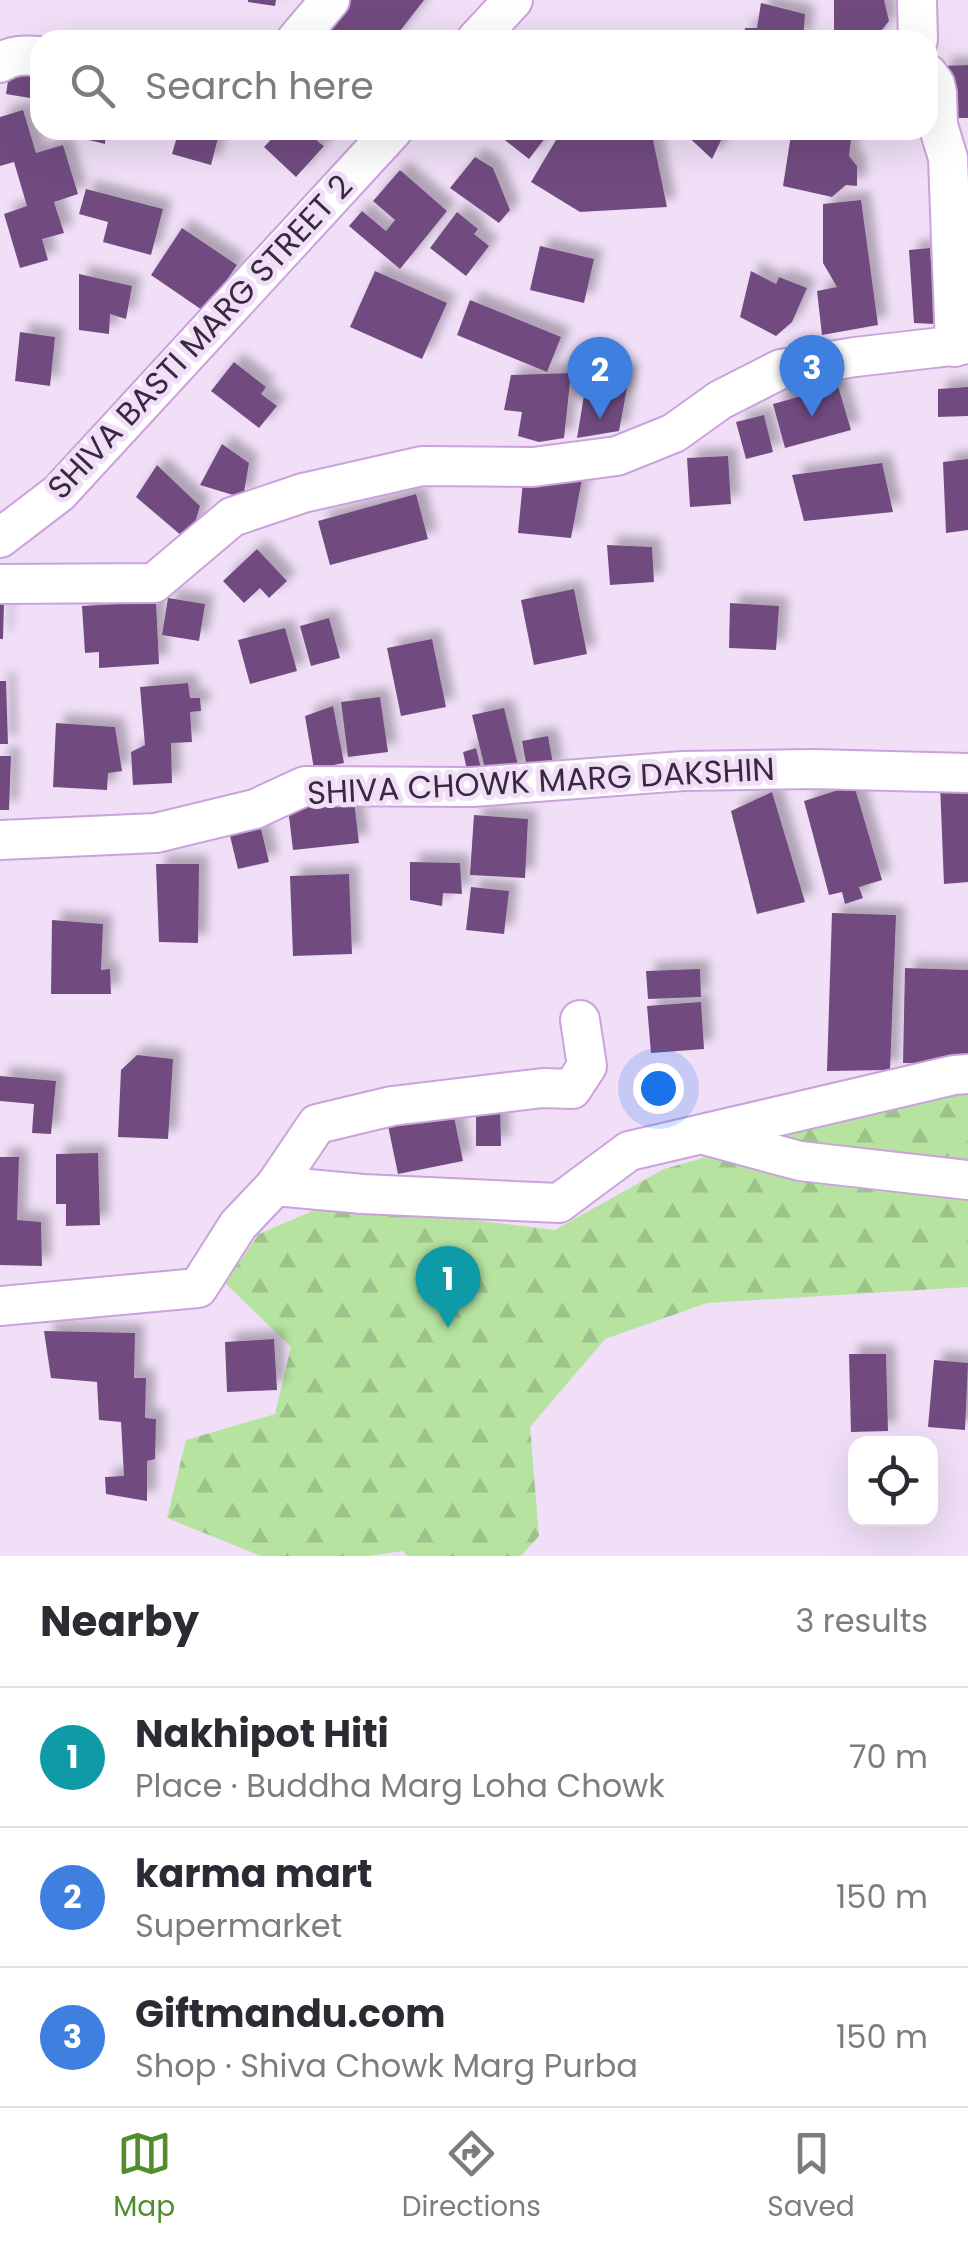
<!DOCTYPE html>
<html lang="en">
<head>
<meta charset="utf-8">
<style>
	:root { --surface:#fff; --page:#f7f7f7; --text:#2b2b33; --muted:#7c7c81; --line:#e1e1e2; --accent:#518d2c }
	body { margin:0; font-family:Poppins,sans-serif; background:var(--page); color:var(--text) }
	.controls { position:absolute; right:30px; bottom:30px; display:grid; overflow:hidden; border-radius:20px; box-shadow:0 10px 40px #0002 }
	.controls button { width:90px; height:90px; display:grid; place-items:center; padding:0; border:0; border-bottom:2px solid var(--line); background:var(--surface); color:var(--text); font:50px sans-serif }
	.you { position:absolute; left:658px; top:1088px; width:35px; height:35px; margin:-25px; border:8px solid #fff; border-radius:50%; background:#1a73e8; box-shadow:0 0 0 15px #1a73e833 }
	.badge { display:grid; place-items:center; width:65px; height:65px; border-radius:50%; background:var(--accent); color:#fff; font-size:32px; font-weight:700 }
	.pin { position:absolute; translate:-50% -82px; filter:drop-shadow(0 2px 5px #0008) }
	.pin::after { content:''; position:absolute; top:52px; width:35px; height:30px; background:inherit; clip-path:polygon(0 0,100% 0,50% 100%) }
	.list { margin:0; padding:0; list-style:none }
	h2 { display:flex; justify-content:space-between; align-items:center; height:130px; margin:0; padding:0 40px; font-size:42px }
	h2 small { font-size:32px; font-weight:400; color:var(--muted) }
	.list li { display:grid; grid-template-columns:65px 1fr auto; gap:30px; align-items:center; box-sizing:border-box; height:140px; padding:0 40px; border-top:2px solid var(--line) }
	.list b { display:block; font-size:38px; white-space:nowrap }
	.list p { margin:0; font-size:32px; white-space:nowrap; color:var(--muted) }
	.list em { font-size:32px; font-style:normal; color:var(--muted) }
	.icon { flex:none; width:55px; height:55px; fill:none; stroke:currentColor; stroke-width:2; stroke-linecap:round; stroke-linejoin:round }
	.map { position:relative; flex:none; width:968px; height:1556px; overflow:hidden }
	.search { position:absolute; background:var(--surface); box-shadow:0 10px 40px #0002; left:30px; right:30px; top:30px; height:110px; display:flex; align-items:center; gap:25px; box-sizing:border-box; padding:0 35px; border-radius:30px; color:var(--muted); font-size:38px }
	.sheet { height:550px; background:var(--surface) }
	nav { display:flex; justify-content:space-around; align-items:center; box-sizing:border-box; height:140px; border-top:2px solid var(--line); background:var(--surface); font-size:28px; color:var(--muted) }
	nav a { display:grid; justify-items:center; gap:5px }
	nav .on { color:var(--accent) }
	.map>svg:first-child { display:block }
	.forest { fill:url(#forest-firs) }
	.building { fill:#714c80; filter:url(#shadow) }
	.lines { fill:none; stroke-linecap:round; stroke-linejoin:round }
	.minor-casing { stroke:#cba2dc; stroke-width:42 }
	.minor { stroke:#fff; stroke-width:38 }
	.labels { text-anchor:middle; stroke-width:10; stroke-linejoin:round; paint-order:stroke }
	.street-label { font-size:32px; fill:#392940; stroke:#f0dff7 }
</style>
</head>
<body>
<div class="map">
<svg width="968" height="1556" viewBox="0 0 968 1556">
	<defs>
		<pattern id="forest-firs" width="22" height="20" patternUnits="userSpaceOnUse" patternTransform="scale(2.5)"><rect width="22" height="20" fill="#b6e3a0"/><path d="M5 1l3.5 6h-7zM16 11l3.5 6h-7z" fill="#9dc38b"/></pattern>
		<filter id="shadow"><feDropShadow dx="9" dy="-9" stdDeviation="5" flood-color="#0004"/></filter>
	</defs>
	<rect width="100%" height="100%" fill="#f0dff7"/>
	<polygon class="forest" points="968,1083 968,1287 707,1303 605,1339 530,1427 539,1536 521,1556 407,1556 403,1551 369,1556 261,1556 167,1518 186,1440 275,1414 291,1347 225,1283 259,1234 331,1203 555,1230 664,1169"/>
	<g class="building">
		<polygon points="248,0 276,0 275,6 248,2"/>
		<polygon points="345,0 424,0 393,40 314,40"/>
		<polygon points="834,0 884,0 889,21 874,40 862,40 834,33"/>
		<polygon points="761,3 805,14 803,40 743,40 745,28 757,28"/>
		<polygon points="11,62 40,66 36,99 6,94"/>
		<polygon points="968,65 968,118 940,118 942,66"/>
		<polygon points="23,110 36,153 63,145 78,194 54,202 64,233 42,239 48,260 20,268 4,214 27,206 14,162 0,166 0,117"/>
		<polygon points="73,130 106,130 105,144 73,136"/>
		<polygon points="179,130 220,130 211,165 172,154"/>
		<polygon points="280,130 323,130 317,141 324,146 296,177 264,147"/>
		<polygon points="492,130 545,130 549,133 529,159"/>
		<polygon points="562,130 651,130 667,207 580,212 531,182"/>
		<polygon points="681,130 726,130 712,159"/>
		<polygon points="810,130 852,130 849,156 857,166 857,186 846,185 832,197 783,186 791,135 810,138"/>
		<polygon points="475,157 493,168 510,210 499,223 450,188"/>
		<polygon points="400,170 447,211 400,269 349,226 362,211 386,231 395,220 373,201"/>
		<polygon points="86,189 163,209 151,255 103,242 108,222 79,214"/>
		<polygon points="861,200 878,325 822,335 817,291 837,287 823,263 823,204"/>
		<polygon points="457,212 478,229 474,234 489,246 466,276 430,248"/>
		<polygon points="182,228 237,265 205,312 151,275"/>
		<polygon points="540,246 594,259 584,303 530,290"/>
		<polygon points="930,248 935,324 914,323 909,250"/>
		<polygon points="375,271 447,303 422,359 350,327"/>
		<polygon points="751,271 776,284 779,277 807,288 792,322 776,336 740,317"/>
		<polygon points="79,274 132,286 126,319 110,314 109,334 79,330"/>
		<polygon points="470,300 561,337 547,372 457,335"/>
		<polygon points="20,332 55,337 50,386 15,381"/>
		<polygon points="234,362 266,387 261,394 277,406 259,428 211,391"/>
		<polygon points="588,371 630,372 619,431 577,438"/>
		<polygon points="571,373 564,438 539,442 518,436 522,412 504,410 511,375"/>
		<polygon points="838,386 851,430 785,448 773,404"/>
		<polygon points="968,387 968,416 938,417 938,389"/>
		<polygon points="764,415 773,452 746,459 736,422"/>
		<polygon points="222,444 249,463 243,498 200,485"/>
		<polygon points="728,456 731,504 690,507 687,458"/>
		<polygon points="968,459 968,530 946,533 943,462"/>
		<polygon points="882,463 893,512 804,521 792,475"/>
		<polygon points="157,465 200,506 189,542 136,497"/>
		<polygon points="582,479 571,538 518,533 523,481"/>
		<polygon points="416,494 428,539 330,565 318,521"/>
		<polygon points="607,545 652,547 654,582 610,585"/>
		<polygon points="257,549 287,581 269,598 260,588 244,603 223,581"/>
		<polygon points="574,589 587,654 534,665 521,600"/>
		<polygon points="168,598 205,604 199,641 162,635"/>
		<polygon points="156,602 159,664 99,668 99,652 85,653 82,606"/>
		<polygon points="0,603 4,603 3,639 0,639"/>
		<polygon points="730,603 779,606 776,650 729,648"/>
		<polygon points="329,618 340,658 311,666 300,626"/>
		<polygon points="285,628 297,671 250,684 238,640"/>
		<polygon points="432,639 446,707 401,716 387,648"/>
		<polygon points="0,681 6,681 8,744 0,744"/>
		<polygon points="188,683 190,698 200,698 201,711 190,712 192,742 171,743 172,783 133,785 131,752 145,745 140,687"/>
		<polygon points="380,697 388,752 348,757 341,702"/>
		<polygon points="333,706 344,763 314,769 305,716"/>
		<polygon points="504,708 520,773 488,781 472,715"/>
		<polygon points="56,723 115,727 122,771 108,773 107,790 53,787"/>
		<polygon points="548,736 554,769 528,774 522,741"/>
		<polygon points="476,748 484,780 470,783 463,752"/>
		<polygon points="0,756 11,756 9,810 0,810"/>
		<polygon points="940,784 968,784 968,882 944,884"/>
		<polygon points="854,785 882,880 859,887 863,898 845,904 842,892 829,895 804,801"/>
		<polygon points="772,792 805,902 757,914 731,811"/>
		<polygon points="354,801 359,843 293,850 288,808"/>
		<polygon points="474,815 528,819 525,878 470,875"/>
		<polygon points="261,829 269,862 238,869 230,836"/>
		<polygon points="410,862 460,863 462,894 443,893 442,906 410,900"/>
		<polygon points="156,864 199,864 198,943 159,942"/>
		<polygon points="349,874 352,954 293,956 290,876"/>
		<polygon points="471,887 509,891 504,934 466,930"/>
		<polygon points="832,913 896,915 890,1070 827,1071"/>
		<polygon points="52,920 103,924 101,970 110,969 111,994 51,994"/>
		<polygon points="905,968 968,970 968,1064 903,1063"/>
		<polygon points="700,969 701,997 648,999 646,971"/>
		<polygon points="701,1002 704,1049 651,1053 647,1006"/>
		<polygon points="137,1055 173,1059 168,1139 118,1137 121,1070"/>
		<polygon points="0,1076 56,1081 51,1134 32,1133 34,1104 0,1101"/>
		<polygon points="451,1102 463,1161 398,1174 386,1116"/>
		<polygon points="476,1103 500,1103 501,1146 476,1146"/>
		<polygon points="98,1153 100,1225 66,1226 66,1204 56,1204 56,1154"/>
		<polygon points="0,1157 19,1157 17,1220 41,1222 42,1266 0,1265"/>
		<polygon points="44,1331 135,1333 134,1378 146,1378 145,1418 156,1419 155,1459 147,1461 147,1501 106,1494 105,1477 124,1476 121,1422 99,1420 97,1382 51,1378"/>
		<polygon points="274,1339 277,1390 227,1392 225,1342"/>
		<polygon points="849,1354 886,1354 888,1431 851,1432"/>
		<polygon points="934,1360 968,1363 965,1430 928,1427"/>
	</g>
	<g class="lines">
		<defs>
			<g id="minor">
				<polyline points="917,0 918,40"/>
				<polyline points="296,40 330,0"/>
				<polyline points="476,40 513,0"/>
				<path d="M0,63C13,54 25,55 40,56"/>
				<polyline points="928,74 935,84 937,93 938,125 948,158 955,347"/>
				<polyline points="0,538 59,493 393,130"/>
				<polyline points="0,584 154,583 232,517 303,493 422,466 533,467 617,456 674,433 720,400 781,369 855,357 968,344"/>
				<polyline points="0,840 156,833 255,809 305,786 472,787 683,771 813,769 968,773"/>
				<polyline points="704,1135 800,1161 968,1180"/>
				<polyline points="275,1186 317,1124 392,1106 543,1088 572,1089 587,1066 580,1020"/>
				<polyline points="0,1306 198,1288 238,1225 275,1186 363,1194 559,1203 629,1151 954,1075 968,1074"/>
			</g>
		</defs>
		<use href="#minor" class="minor-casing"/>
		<use href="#minor" class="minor"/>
	</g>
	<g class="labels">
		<g class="street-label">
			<text transform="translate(200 337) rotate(-47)" y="11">SHIVA BASTI MARG STREET 2</text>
			<text transform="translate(541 781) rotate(-3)" y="11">SHIVA CHOWK MARG DAKSHIN</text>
		</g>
	</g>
</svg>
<div class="controls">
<button><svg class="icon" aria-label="locate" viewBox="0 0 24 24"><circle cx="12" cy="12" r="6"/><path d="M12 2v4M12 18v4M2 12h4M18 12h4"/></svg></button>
</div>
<div class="you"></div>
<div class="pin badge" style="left:448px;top:1328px;background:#0f9aa8">1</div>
<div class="pin badge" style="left:600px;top:419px;background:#3f7fe0">2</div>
<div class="pin badge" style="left:812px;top:417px;background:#3f7fe0">3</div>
<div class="search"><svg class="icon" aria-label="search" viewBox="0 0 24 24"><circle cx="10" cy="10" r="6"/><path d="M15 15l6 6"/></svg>Search here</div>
</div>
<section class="sheet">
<h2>Nearby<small>3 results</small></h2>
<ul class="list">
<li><span class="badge" style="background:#0f9aa8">1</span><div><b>Nakhipot Hiti</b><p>Place · Buddha Marg Loha Chowk</p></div><em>70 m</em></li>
<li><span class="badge" style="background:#3f7fe0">2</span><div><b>karma mart</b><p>Supermarket</p></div><em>150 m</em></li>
<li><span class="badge" style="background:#3f7fe0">3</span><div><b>Giftmandu.com</b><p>Shop · Shiva Chowk Marg Purba</p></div><em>150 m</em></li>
</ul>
</section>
<nav>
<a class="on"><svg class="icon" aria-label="map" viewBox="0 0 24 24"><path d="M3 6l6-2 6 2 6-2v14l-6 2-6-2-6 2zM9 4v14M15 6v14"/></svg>Map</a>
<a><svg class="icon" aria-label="directions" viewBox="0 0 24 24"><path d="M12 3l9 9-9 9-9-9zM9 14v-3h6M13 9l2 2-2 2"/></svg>Directions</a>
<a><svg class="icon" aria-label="saved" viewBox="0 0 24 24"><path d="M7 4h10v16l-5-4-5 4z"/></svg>Saved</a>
</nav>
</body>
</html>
